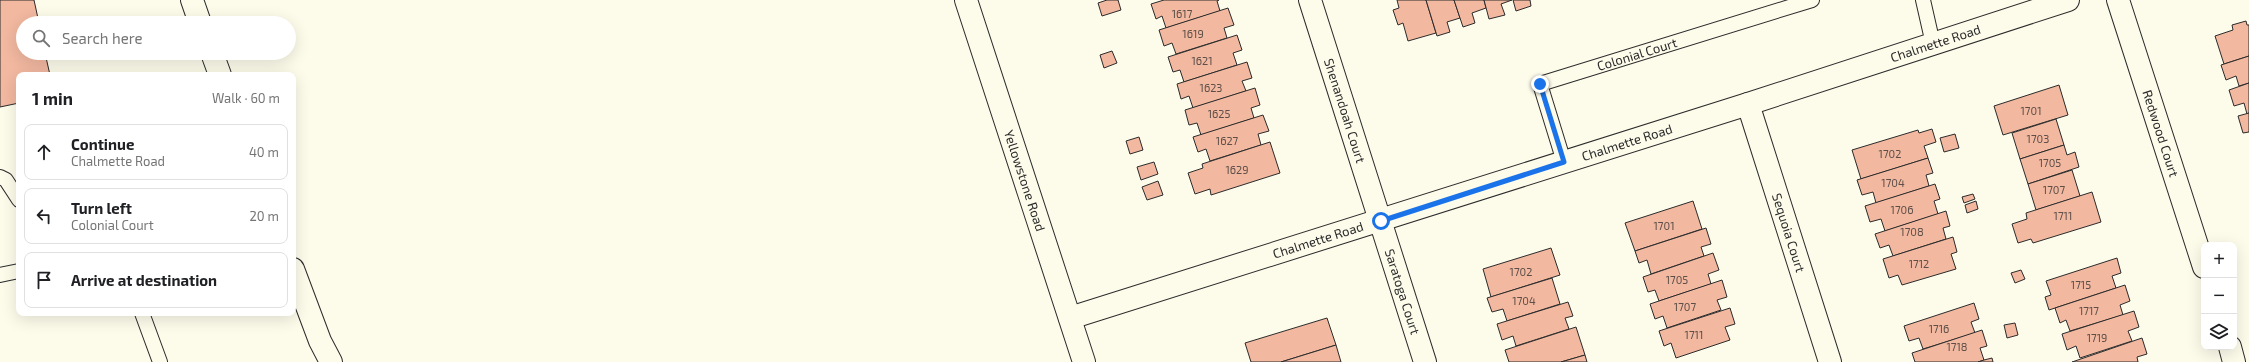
<!DOCTYPE html>
<html lang="en">
<head>
<meta charset="utf-8">
<style>
	:root { --surface:#fff; --page:#f2f2f2; --text:#202124; --muted:#757577; --line:#e0e0e0 }
	body { margin:0; font-family:"Exo 2",sans-serif; background:var(--page); color:var(--text) }
	.controls { position:absolute; right:12px; bottom:12px; display:grid; overflow:hidden; border-radius:8px; box-shadow:0 4px 16px #0002 }
	.controls button { width:36px; height:36px; display:grid; place-items:center; padding:0; border:0; border-bottom:1px solid var(--line); background:var(--surface); color:var(--text); font:20px sans-serif }
	.stop { position:absolute; width:12px; height:12px; margin:-9px; border:3px solid #1a73e8; border-radius:50%; background:#fff }
	.stop.end { background:#1a73e8; border-color:#fff; box-shadow:0 1px 4px #0008 }
	.list { margin:0; padding:0; list-style:none }
	h2 { display:flex; justify-content:space-between; align-items:center; height:52px; margin:0; padding:0 16px; font-size:17px }
	h2 small { font-size:13px; font-weight:400; color:var(--muted) }
	.list li { display:grid; grid-template-columns:26px 1fr auto; gap:12px; align-items:center; box-sizing:border-box; height:56px; margin:0 8px 8px; padding:0 8px; border:1px solid var(--line); border-radius:8px }
	.list b { display:block; font-size:15px; white-space:nowrap }
	.list p { margin:0; font-size:13px; white-space:nowrap; color:var(--muted) }
	.list em { font-size:13px; font-style:normal; color:var(--muted) }
	.icon { flex:none; width:22px; height:22px; fill:none; stroke:currentColor; stroke-width:2; stroke-linecap:round; stroke-linejoin:round }
	.map { position:relative; flex:none; width:2249px; height:362px; overflow:hidden }
	.search { position:absolute; background:var(--surface); box-shadow:0 4px 16px #0002; left:16px; top:16px; width:280px; height:44px; display:flex; align-items:center; gap:10px; box-sizing:border-box; padding:0 14px; border-radius:22px; color:var(--muted); font-size:15px }
	.panel { position:absolute; background:var(--surface); box-shadow:0 4px 16px #0002; left:16px; top:72px; width:280px; height:244px; border-radius:8px }
	.map>svg:first-child { display:block }
	.building { fill:#f2b8a0; stroke:#2b2b2b }
	.lines { fill:none; stroke-linecap:round; stroke-linejoin:round }
	.lane-casing { stroke:#2b2b2b; stroke-width:16 }
	.street-casing { stroke:#2b2b2b; stroke-width:24 }
	.secondary-casing { stroke:#2b2b2b; stroke-width:24 }
	.lane { stroke:#fdfbea; stroke-width:14 }
	.street { stroke:#fdfbea; stroke-width:22 }
	.secondary { stroke:#fdfbea; stroke-width:22 }
	.route { stroke:#1a73e8; stroke-width:5 }
	.labels { text-anchor:middle; stroke-width:3; stroke-linejoin:round; paint-order:stroke }
	.number-label { font-size:11px; fill:#5d4e48 }
	.street-label { font-size:13px; fill:#2b2b2b; stroke:#fdfbea }
</style>
</head>
<body>
<div class="map">
<svg width="2249" height="362" viewBox="0 0 2249 362">
	<rect width="100%" height="100%" fill="#fdfbea"/>
	<g class="building">
		<polygon points="0,0 34,0 39,23 23,23 23,53 45,53 50,75 19,75 19,103 0,107"/>
		<polygon points="1107,0 1118,0 1121,10 1102,16 1098,3"/>
		<polygon points="1164,0 1219,0 1217,1 1220,11 1166,28 1162,16 1156,19 1151,4"/>
		<polygon points="1397,0 1426,0 1436,33 1408,41 1403,23 1398,25 1393,10 1399,8"/>
		<polygon points="1426,0 1454,0 1460,18 1447,22 1450,32 1437,36"/>
		<polygon points="1454,0 1484,0 1486,8 1472,13 1475,23 1463,27"/>
		<polygon points="1484,0 1512,0 1501,4 1505,15 1489,19"/>
		<polygon points="1513,0 1530,0 1531,6 1516,11"/>
		<polygon points="1228,8 1234,25 1224,28 1227,38 1176,54 1172,43 1164,46 1159,30"/>
		<polygon points="2246,21 2247,25 2249,25 2249,56 2224,64 2215,36 2233,30 2232,25"/>
		<polygon points="1237,35 1242,50 1233,53 1237,65 1184,82 1180,70 1173,72 1168,57"/>
		<polygon points="1112,51 1117,63 1104,68 1100,55"/>
		<polygon points="2249,56 2249,83 2239,86 2236,76 2226,80 2221,65"/>
		<polygon points="1247,62 1252,78 1242,81 1246,91 1193,108 1189,96 1181,99 1177,84"/>
		<polygon points="2249,83 2249,113 2247,114 2244,103 2234,106 2229,90"/>
		<polygon points="2059,85 2068,115 2003,135 1994,106"/>
		<polygon points="1255,88 1260,105 1251,108 1254,118 1201,135 1197,123 1189,125 1185,110"/>
		<polygon points="2249,113 2249,132 2243,133 2238,116"/>
		<polygon points="1263,115 1269,131 1258,134 1261,145 1210,161 1206,149 1198,152 1193,137"/>
		<polygon points="2056,119 2064,145 2020,159 2012,133"/>
		<polygon points="1932,129 1936,142 1924,146 1928,158 1861,179 1852,150 1918,130 1919,133"/>
		<polygon points="1955,134 1959,148 1944,152 1940,138"/>
		<polygon points="1139,137 1143,150 1130,154 1126,141"/>
		<polygon points="1270,142 1280,173 1211,195 1210,189 1195,194 1188,173 1203,168 1202,164"/>
		<polygon points="2064,145 2067,155 2075,152 2079,167 2028,184 2020,159"/>
		<polygon points="1928,158 1933,173 1926,175 1929,186 1876,203 1873,192 1862,195 1857,180"/>
		<polygon points="1154,162 1158,174 1141,180 1137,167"/>
		<polygon points="2072,170 2080,196 2036,210 2028,184"/>
		<polygon points="1158,181 1163,195 1147,200 1142,187"/>
		<polygon points="1935,184 1940,199 1934,201 1938,214 1885,231 1881,219 1870,222 1865,206"/>
		<polygon points="2092,192 2101,222 2033,243 2031,239 2018,243 2012,224 2027,219 2026,213"/>
		<polygon points="1973,194 1975,199 1964,203 1962,197"/>
		<polygon points="1693,201 1702,229 1635,251 1625,223"/>
		<polygon points="1976,201 1978,209 1967,213 1965,205"/>
		<polygon points="1946,211 1950,226 1943,228 1946,239 1893,256 1889,245 1880,248 1875,234"/>
		<polygon points="1706,228 1711,244 1701,247 1704,256 1651,274 1647,260 1639,263 1635,251"/>
		<polygon points="1953,237 1957,252 1951,254 1956,269 1902,285 1898,275 1889,278 1883,259"/>
		<polygon points="1551,248 1560,275 1491,297 1483,269"/>
		<polygon points="1713,253 1719,270 1708,274 1711,284 1659,301 1655,290 1648,292 1643,277"/>
		<polygon points="2117,258 2121,273 2112,276 2116,288 2049,310 2045,297 2051,295 2046,281"/>
		<polygon points="2021,270 2025,279 2015,283 2011,273"/>
		<polygon points="1552,278 1560,304 1507,321 1503,309 1492,312 1487,298"/>
		<polygon points="1722,280 1727,297 1717,300 1721,310 1667,328 1663,316 1655,319 1650,304"/>
		<polygon points="2125,285 2130,301 2120,305 2123,315 2070,331 2066,320 2060,323 2055,308"/>
		<polygon points="1568,302 1573,316 1565,318 1569,329 1516,346 1513,336 1502,340 1497,324"/>
		<polygon points="1974,303 1979,319 1971,322 1975,333 1923,349 1919,338 1909,341 1904,326"/>
		<polygon points="1730,308 1735,324 1725,327 1730,340 1676,358 1671,343 1664,346 1659,331"/>
		<polygon points="2134,311 2139,327 2128,331 2132,341 2080,358 2076,346 2067,350 2062,334"/>
		<polygon points="1327,318 1336,345 1281,362 1251,362 1245,343"/>
		<polygon points="2015,323 2018,335 2007,338 2004,325"/>
		<polygon points="1576,327 1585,355 1561,362 1509,362 1505,350"/>
		<polygon points="1982,330 1987,346 1980,348 1984,360 1978,362 1915,362 1912,353"/>
		<polygon points="2142,338 2147,354 2137,357 2138,362 2072,362"/>
		<polygon points="1336,345 1341,362 1281,362"/>
		<polygon points="1585,355 1587,362 1561,362"/>
		<polygon points="1992,358 1993,362 1978,362 1984,360"/>
	</g>
	<g class="lines">
		<defs>
			<g id="lane">
				<polyline points="1923,0 1933,44"/>
				<path id="s1" d="M1564,162L1540,84L1812,0"/>
				<polyline points="0,177 6,180 19,200"/>
				<polyline points="0,275 19,271"/>
				<polyline points="142,313 160,362"/>
			</g>
			<g id="street">
				<path id="s2" d="M966,0L1084,362"/>
				<path id="s3" d="M1310,0L1425,362"/>
				<path id="s4" d="M2118,0L2204,267"/>
				<path id="s5" d="M1748,104L1830,362"/>
				<path id="s6" d="M1070,318L1748,104L2068,0"/>
				<polyline points="2230,347 2234,362"/>
			</g>
			<g id="secondary">
				<polyline points="192,0 200,23"/>
				<polyline points="212,53 220,75"/>
				<polyline points="293,269 320,341 331,362"/>
			</g>
		</defs>
		<use href="#lane" class="lane-casing"/>
		<use href="#street" class="street-casing"/>
		<use href="#secondary" class="secondary-casing"/>
		<use href="#lane" class="lane"/>
		<use href="#street" class="street"/>
		<use href="#secondary" class="secondary"/>
	</g>
	<g class="lines">
		<polyline class="route" points="1381,221 1564,162 1540,84"/>
	</g>
	<g class="labels">
		<g class="number-label">
			<text x="1182" y="18">1617</text>
			<text x="1193" y="38">1619</text>
			<text x="1202" y="65">1621</text>
			<text x="1211" y="92">1623</text>
			<text x="2031" y="115">1701</text>
			<text x="1219" y="118">1625</text>
			<text x="2038" y="143">1703</text>
			<text x="1227" y="145">1627</text>
			<text x="1890" y="158">1702</text>
			<text x="2050" y="167">1705</text>
			<text x="1237" y="174">1629</text>
			<text x="1893" y="187">1704</text>
			<text x="2054" y="194">1707</text>
			<text x="1902" y="214">1706</text>
			<text x="2063" y="220">1711</text>
			<text x="1664" y="230">1701</text>
			<text x="1912" y="236">1708</text>
			<text x="1919" y="268">1712</text>
			<text x="1521" y="276">1702</text>
			<text x="1677" y="284">1705</text>
			<text x="2081" y="289">1715</text>
			<text x="1524" y="305">1704</text>
			<text x="1685" y="311">1707</text>
			<text x="2089" y="315">1717</text>
			<text x="1939" y="333">1716</text>
			<text x="1694" y="339">1711</text>
			<text x="2097" y="342">1719</text>
			<text x="1957" y="351">1718</text>
		</g>
		<g class="street-label">
			<text dy="5" stroke="none"><textPath href="#s6" startOffset="908">Chalmette Road</textPath></text>
			<text dy="5" stroke="none"><textPath href="#s1" startOffset="183">Colonial Court</textPath></text>
			<text dy="5" stroke="none"><textPath href="#s3" startOffset="116">Shenandoah Court</textPath></text>
			<text dy="5" stroke="none"><textPath href="#s4" startOffset="140">Redwood Court</textPath></text>
			<text dy="5" stroke="none"><textPath href="#s6" startOffset="584">Chalmette Road</textPath></text>
			<text dy="5" stroke="none"><textPath href="#s2" startOffset="190">Yellowstone Road</textPath></text>
			<text dy="5" stroke="none"><textPath href="#s5" startOffset="135">Sequoia Court</textPath></text>
			<text dy="5" stroke="none"><textPath href="#s6" startOffset="260">Chalmette Road</textPath></text>
			<text dy="5" stroke="none"><textPath href="#s3" startOffset="306">Saratoga Court</textPath></text>
		</g>
	</g>
</svg>
<div class="controls">
<button>+</button>
<button>−</button>
<button><svg class="icon" aria-label="layers" viewBox="0 0 24 24"><path d="M12 4l9 5-9 5-9-5zM3 14l9 5 9-5"/></svg></button>
</div>
<div class="stop" style="left:1381px;top:221px"></div>
<div class="stop end" style="left:1540px;top:84px"></div>
<div class="search"><svg class="icon" aria-label="search" viewBox="0 0 24 24"><circle cx="10" cy="10" r="6"/><path d="M15 15l6 6"/></svg>Search here</div>
<section class="panel">
<h2>1 min<small>Walk · 60 m</small></h2>
<ul class="list">
<li><svg class="icon" aria-label="ahead" viewBox="0 0 24 24"><path d="M12 20V5M6 11l6-6 6 6"/></svg><div><b>Continue</b><p>Chalmette Road</p></div><em>40 m</em></li>
<li><svg class="icon" aria-label="left" viewBox="0 0 24 24"><path d="M17 20v-9H6M10 6l-5 5 5 5"/></svg><div><b>Turn left</b><p>Colonial Court</p></div><em>20 m</em></li>
<li><svg class="icon" aria-label="arrive" viewBox="0 0 24 24"><path d="M6 21V4h12l-3 4 3 4H6"/></svg><div><b>Arrive at destination</b></div></li>
</ul>
</section>
</div>
</body>
</html>
